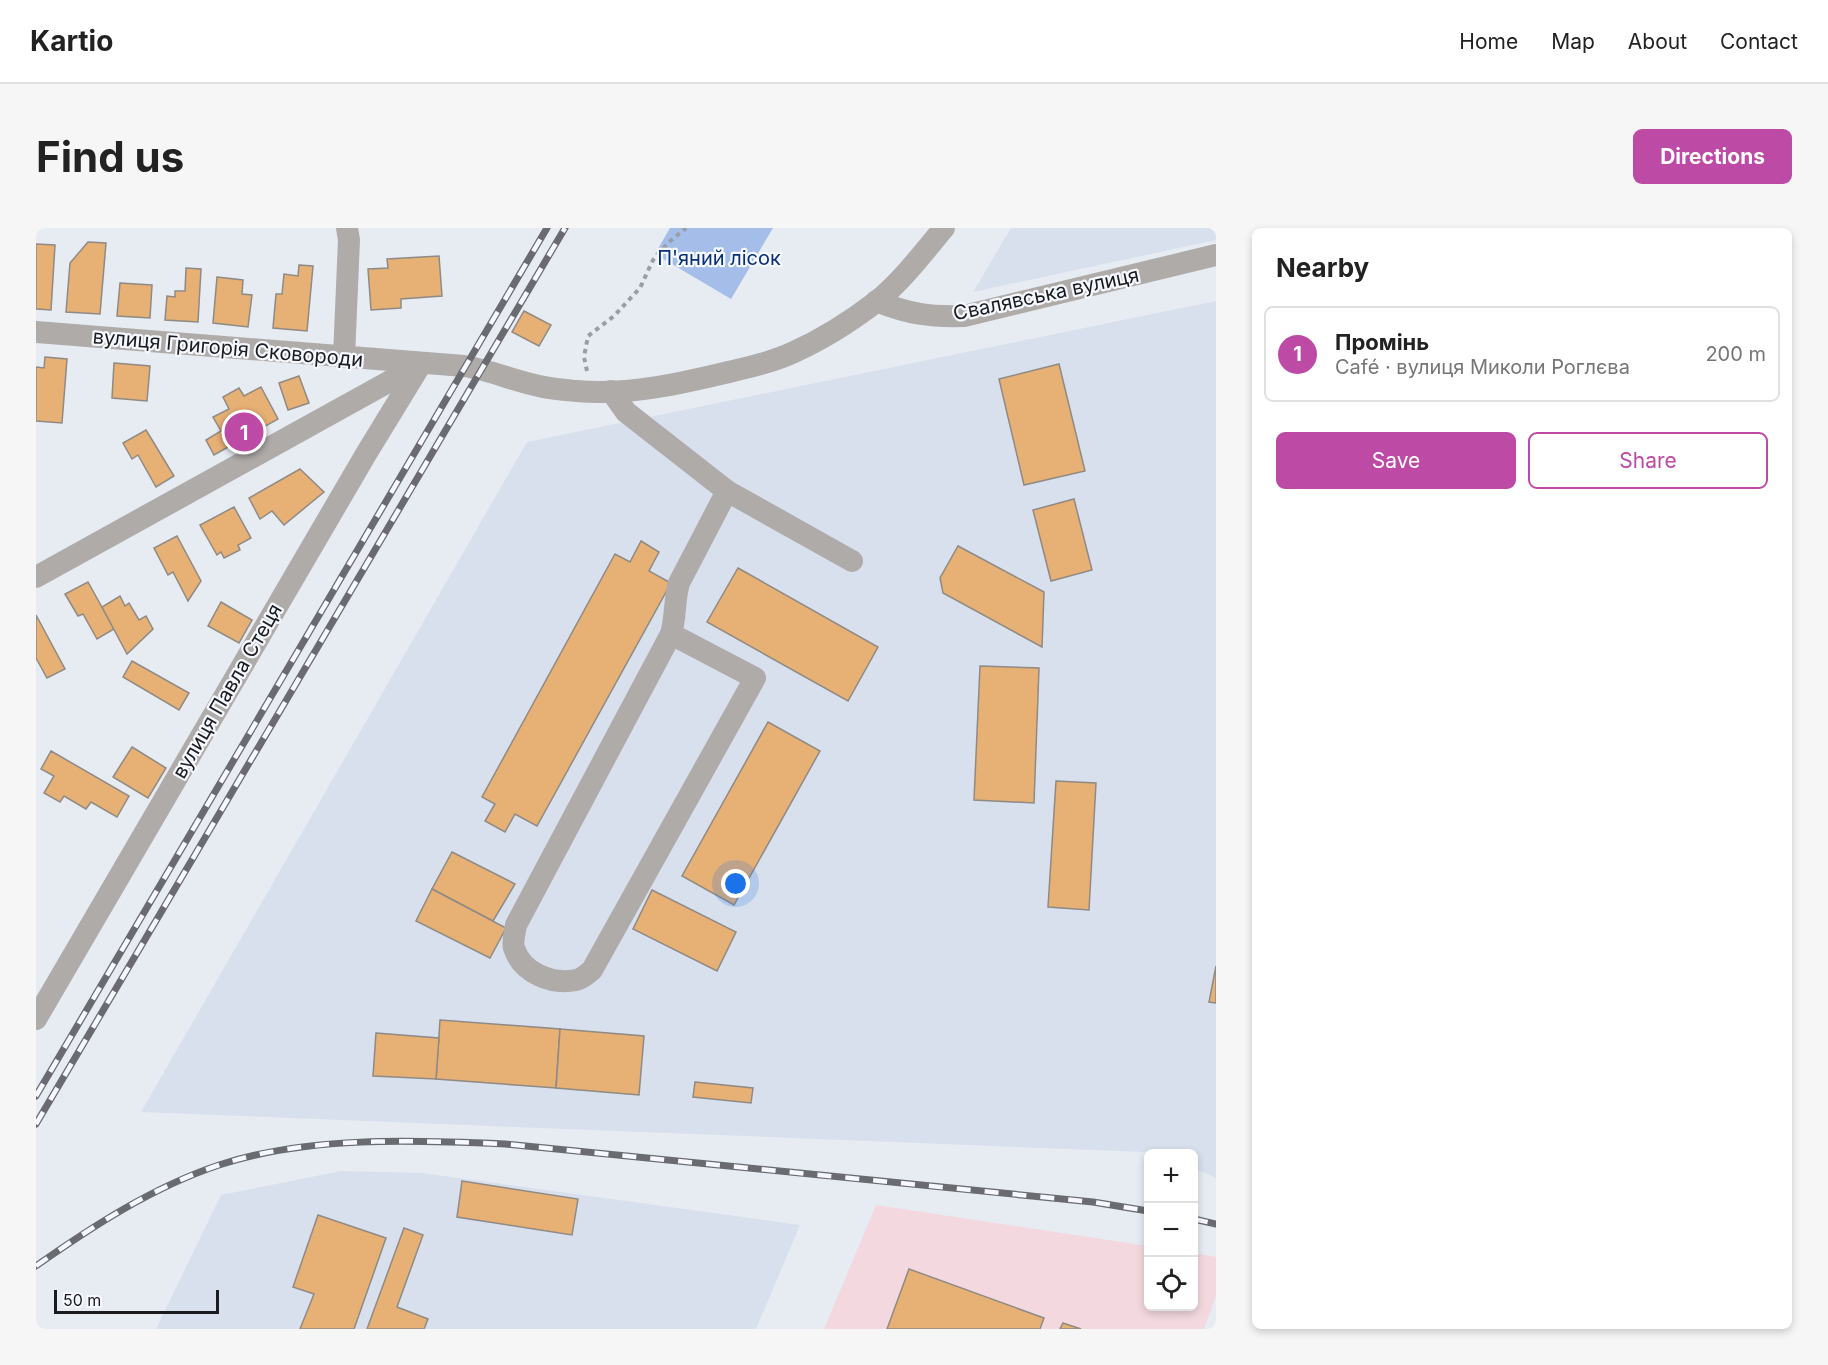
<!DOCTYPE html>
<html lang="en">
<head>
<meta charset="utf-8">
<style>
	:root { --surface:#fff; --page:#f6f6f6; --text:#222; --muted:#767676; --line:#e0e0e0; --accent:#bd4aa4 }
	body { margin:0; font-family:Inter,sans-serif; background:var(--page); color:var(--text) }
	.controls { position:absolute; right:18px; bottom:18px; display:grid; overflow:hidden; border-radius:9px; box-shadow:0 3px 9px #0003 }
	.controls button { width:54px; height:54px; display:grid; place-items:center; padding:0; border:0; border-bottom:2px solid var(--line); background:var(--surface); color:var(--text); font:30px sans-serif }
	.scale { position:absolute; left:18px; bottom:15px; width:165px; box-sizing:border-box; padding-left:6px; border:3px solid #1a1b1e; border-top:0; font-size:16px; line-height:21px; white-space:nowrap; color:#1a1b1e; -webkit-text-stroke:4px #f5f8fe; paint-order:stroke }
	.you { position:absolute; left:700px; top:656px; width:21px; height:21px; margin:-15px; border:4px solid #fff; border-radius:50%; background:#1a73e8; box-shadow:0 0 0 9px #1a73e833 }
	.badge { display:grid; place-items:center; width:39px; height:39px; border-radius:50%; background:var(--accent); color:#fff; font-size:20px; font-weight:700 }
	.pin { position:absolute; translate:-50% -50%; border:3px solid #fff; box-shadow:0 2px 6px #0006 }
	.list { margin:0; padding:0; list-style:none }
	h2 { display:flex; justify-content:space-between; align-items:center; height:78px; margin:0; padding:0 24px; font-size:26px }
	h2 small { font-size:20px; font-weight:400; color:var(--muted) }
	.list li { display:grid; grid-template-columns:39px 1fr auto; gap:18px; align-items:center; box-sizing:border-box; height:96px; margin:0 12px 12px; padding:0 12px; border:2px solid var(--line); border-radius:9px }
	.list b { display:block; font-size:22px; white-space:nowrap }
	.list p { margin:0; font-size:20px; white-space:nowrap; color:var(--muted) }
	.list em { font-size:20px; font-style:normal; color:var(--muted) }
	.actions { display:flex; gap:12px; padding:18px 24px }
	.actions a { flex:1; padding:14px 0; border:2px solid var(--accent); border-radius:9px; text-align:center; font-size:21px; color:var(--accent) }
	.actions .main { background:var(--accent); color:#fff }
	.icon { flex:none; width:33px; height:33px; fill:none; stroke:currentColor; stroke-width:2; stroke-linecap:round; stroke-linejoin:round }
	.map { position:relative; flex:none; width:1180px; height:1101px; overflow:hidden; border-radius:9px }
	header { display:flex; align-items:center; gap:36px; box-sizing:border-box; height:84px; padding:0 30px; background:var(--surface); border-bottom:2px solid var(--line) }
	header strong { font-size:28px }
	nav { display:flex; gap:33px; margin-inline-start:auto; font-size:21px }
	.intro { display:flex; align-items:center; justify-content:space-between; box-sizing:border-box; height:144px; padding:0 36px }
	h1 { margin:0; font-size:42px }
	.button { padding:15px 27px; border-radius:9px; background:var(--accent); color:#fff; font-size:21px; font-weight:700 }
	main { display:flex; gap:36px; padding:0 36px }
	aside { flex:1; background:var(--surface); border-radius:9px; box-shadow:0 3px 9px #0003 }
	.map>svg:first-child { display:block }
	.commercial { fill:#f3d9df }
	.built { fill:#d8e0ed }
	.green { fill:#a4bde9 }
	.building { fill:#e7b075; stroke:#8f8a84; stroke-width:1.5 }
	.lines { fill:none; stroke-linecap:round; stroke-linejoin:round }
	.path { stroke:#9a9da2; stroke-width:4; stroke-dasharray:4.5 4.5; stroke-linecap:butt }
	.minor { stroke:#afaba9; stroke-width:22 }
	.rail-casing { stroke:#696b70; stroke-width:7 }
	.rail { stroke:#f5f8fe; stroke-width:4.5; stroke-dasharray:14; stroke-linecap:butt }
	.labels { text-anchor:middle; stroke-width:4.5; stroke-linejoin:round; paint-order:stroke }
	.park-label { font-size:20px; fill:#093077; stroke:#f5f8fe }
	.street-label { font-size:20px; fill:#1a1b1e; stroke:#f5f8fe }
</style>
</head>
<body>
<header>
<strong>Kartio</strong>
<nav><a>Home</a><a>Map</a><a>About</a><a>Contact</a></nav>
</header>
<div class="intro"><h1>Find us</h1><a class="button">Directions</a></div>
<main>
<div class="map">
<svg width="1180" height="1101" viewBox="0 0 1180 1101">
	<rect width="100%" height="100%" fill="#e7ebf2"/>
	<polygon class="commercial" points="840,977 1112,1018 1112,1078 1158,1078 1158,1025 1180,1029 1180,1068 1168,1101 788,1101"/>
	<g class="built">
		<polygon points="975,0 1180,0 1180,12 937,64"/>
		<polygon points="1180,73 1180,950 1158,940 1158,926 105,884 491,214"/>
		<polygon points="305,943 386,945 764,997 720,1101 120,1101 185,967"/>
	</g>
	<polygon class="green" points="634,0 737,0 695,71 619,26"/>
	<g class="building">
		<polygon points="52,14 70,15 64,86 30,84 34,35"/>
		<polygon points="0,16 19,17 15,82 0,81"/>
		<polygon points="403,28 406,68 365,71 365,80 335,82 332,41 352,40 351,31"/>
		<polygon points="263,37 277,38 271,103 237,100 240,66 246,66 248,46 262,48"/>
		<polygon points="150,40 165,41 162,94 129,92 131,68 139,69 139,63 149,63"/>
		<polygon points="181,49 207,52 206,66 216,67 212,99 177,95"/>
		<polygon points="84,55 116,57 114,90 81,88"/>
		<polygon points="488,83 515,97 503,118 476,104"/>
		<polygon points="9,129 31,131 26,195 0,193 0,139 8,140"/>
		<polygon points="78,135 114,138 111,173 76,170"/>
		<polygon points="1023,136 1049,243 988,257 963,151"/>
		<polygon points="263,148 273,175 252,182 243,155"/>
		<polygon points="225,159 242,191 178,227 170,212 185,203 177,189 193,181 187,169 203,160 208,168"/>
		<polygon points="110,202 138,248 120,259 102,227 96,231 87,215"/>
		<polygon points="264,241 288,264 248,297 236,283 224,291 213,270"/>
		<polygon points="1038,271 1056,342 1015,353 997,282"/>
		<polygon points="198,279 215,310 202,317 204,322 188,330 185,324 181,327 164,297"/>
		<polygon points="141,308 165,353 152,373 137,344 132,347 118,320"/>
		<polygon points="605,313 623,324 613,343 635,355 501,598 479,586 469,604 449,593 459,576 446,569 579,326 594,334"/>
		<polygon points="922,318 1008,364 1006,419 907,365 904,350"/>
		<polygon points="702,340 842,419 812,473 671,394"/>
		<polygon points="52,354 78,401 61,411 47,386 42,388 29,366"/>
		<polygon points="84,368 89,378 93,375 103,392 110,388 117,401 91,426 66,379"/>
		<polygon points="185,374 216,392 203,415 172,398"/>
		<polygon points="0,387 29,441 11,450 0,430"/>
		<polygon points="96,433 153,465 143,482 87,449"/>
		<polygon points="944,438 1003,440 998,575 938,572"/>
		<polygon points="732,494 784,523 698,677 646,648"/>
		<polygon points="96,519 130,540 112,570 77,549"/>
		<polygon points="15,523 93,568 81,589 55,574 50,581 28,568 24,574 8,565 18,548 5,541"/>
		<polygon points="1020,553 1060,555 1053,682 1012,679"/>
		<polygon points="416,624 479,656 457,693 396,661"/>
		<polygon points="396,661 470,700 454,730 380,693"/>
		<polygon points="616,662 700,704 681,743 597,701"/>
		<polygon points="1180,738 1180,775 1173,774"/>
		<polygon points="404,792 524,801 520,860 400,851"/>
		<polygon points="524,801 608,808 603,867 520,860"/>
		<polygon points="340,805 403,810 400,851 337,848"/>
		<polygon points="659,854 717,860 715,875 657,869"/>
		<polygon points="426,953 542,971 536,1007 421,989"/>
		<polygon points="282,987 350,1010 318,1101 264,1101 278,1066 257,1059"/>
		<polygon points="368,1000 387,1007 361,1079 392,1091 388,1101 331,1101"/>
		<polygon points="873,1041 1008,1090 1004,1101 851,1101"/>
		<polygon points="1027,1095 1045,1101 1024,1101"/>
	</g>
	<g class="lines">
		<polyline class="path" points="551,143 548,129 552,108 578,88 604,60 617,32 633,14 650,0"/>
		<g class="minor">
			<path d="M840,73C873,86 893,89 928,88L1180,27"/>
			<path d="M0,104L428,138C454,142 478,153 503,158C515,161 528,162 540,163C592,168 647,155 697,143C718,138 739,133 758,124C787,111 815,93 840,74C866,53 887,25 908,0"/>
			<polyline points="308,129 313,12 311,0"/>
			<polyline points="575,163 590,184 691,263 816,333"/>
			<polyline points="0,349 383,137"/>
			<path d="M635,406L719,450L556,742C551,746 546,751 540,752C516,757 486,745 478,720C476,714 479,704 480,697L635,406C640,389 638,372 643,355L691,263"/>
			<polyline points="0,791 330,226 385,136"/>
		</g>
		<defs>
			<g id="rail">
				<polyline points="0,868 511,0"/>
				<polyline points="0,896 529,0"/>
				<polyline points="1158,991 1180,996"/>
				<path d="M0,1038C57,998 117,959 183,937C271,908 377,912 469,916L1057,974L1112,983"/>
			</g>
		</defs>
		<use href="#rail" class="rail-casing"/>
		<use href="#rail" class="rail"/>
	</g>
	<g class="labels">
		<g class="park-label">
			<text x="683" y="37">П'яний лісок</text>
		</g>
		<g class="street-label">
			<text transform="translate(1010 66) rotate(-12)" y="7">Свалявська вулиця</text>
			<text transform="translate(192 120) rotate(5)" y="7">вулиця Григорія Сковороди</text>
			<text transform="translate(191 463) rotate(-60)" y="7">вулиця Павла Стеця</text>
		</g>
	</g>
</svg>
<div class="controls">
<button>+</button>
<button>−</button>
<button><svg class="icon" aria-label="locate" viewBox="0 0 24 24"><circle cx="12" cy="12" r="6"/><path d="M12 2v4M12 18v4M2 12h4M18 12h4"/></svg></button>
</div>
<div class="scale">50 m</div>
<div class="you"></div>
<div class="pin badge" style="left:208px;top:204px">1</div>
</div>
<aside>
<h2>Nearby<small></small></h2>
<ul class="list">
<li><span class="badge">1</span><div><b>Промінь</b><p>Café · вулиця Миколи Роглєва</p></div><em>200 m</em></li>
</ul>
<div class="actions"><a class="main">Save</a><a>Share</a></div>
</aside>
</main>
</body>
</html>
